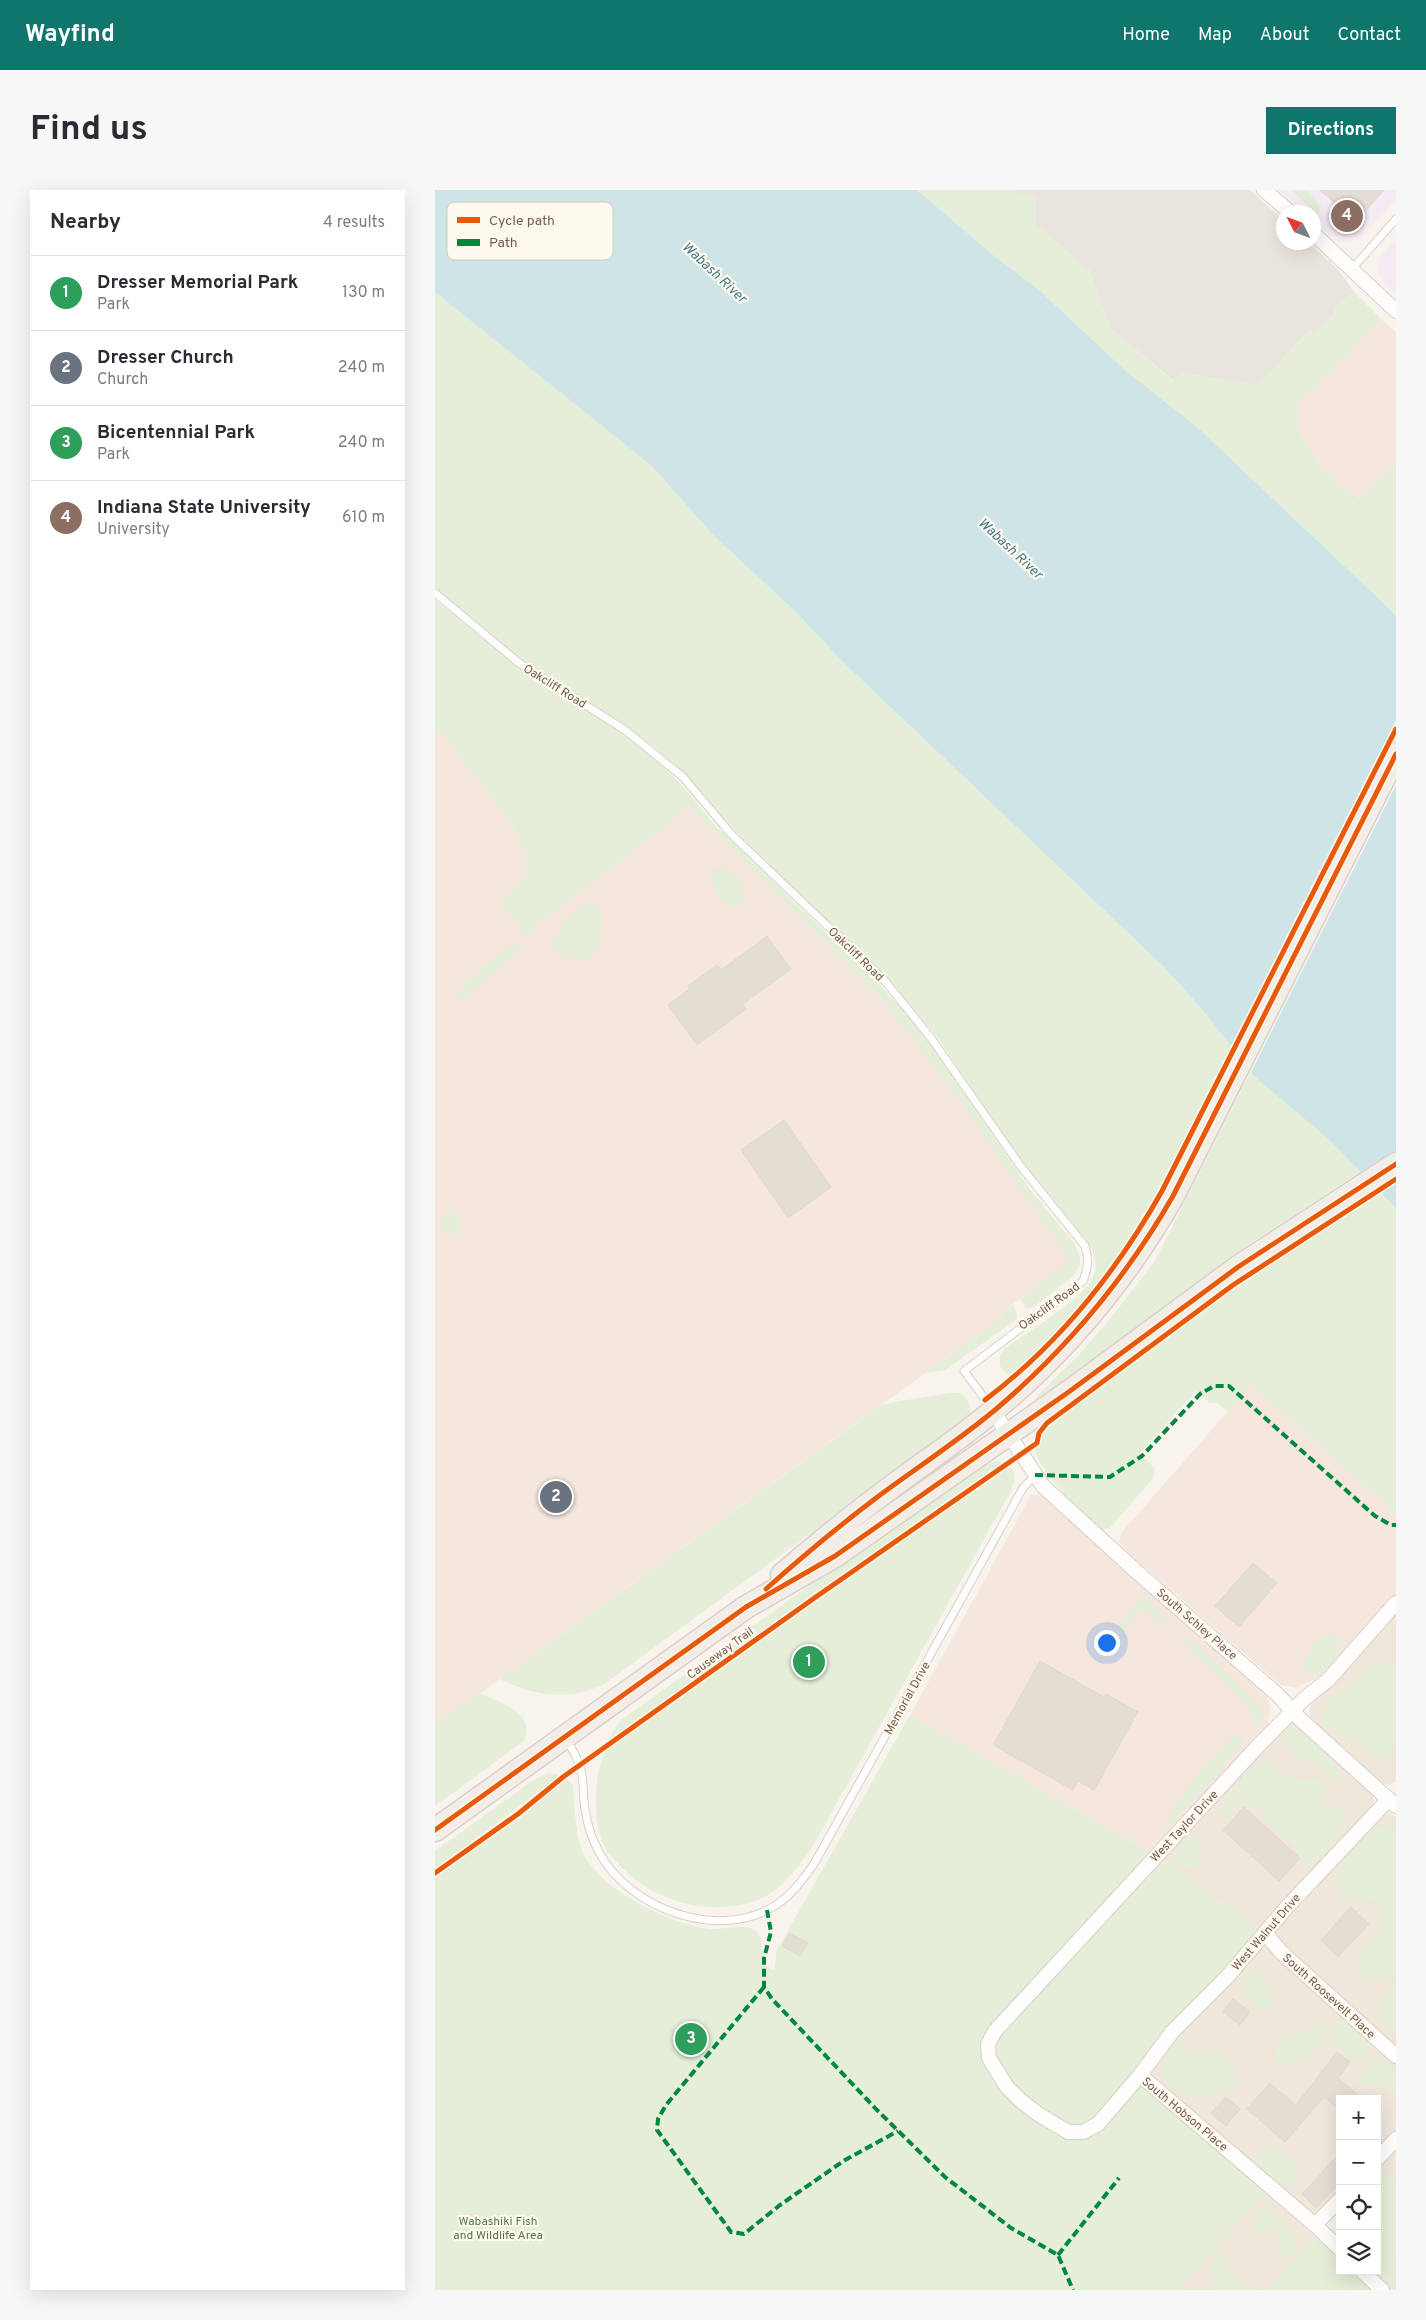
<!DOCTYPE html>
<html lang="en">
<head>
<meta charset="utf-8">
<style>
	:root { --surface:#fff; --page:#f7f7f7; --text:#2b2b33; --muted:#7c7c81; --line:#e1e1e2; --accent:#0f766e }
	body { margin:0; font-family:Overpass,sans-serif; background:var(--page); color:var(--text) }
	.controls { position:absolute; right:15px; bottom:15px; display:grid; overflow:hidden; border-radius:0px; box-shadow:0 5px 20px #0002 }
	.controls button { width:45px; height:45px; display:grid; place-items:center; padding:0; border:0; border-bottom:1px solid var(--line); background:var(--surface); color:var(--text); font:25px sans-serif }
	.compass { position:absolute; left:841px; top:15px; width:45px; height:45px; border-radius:50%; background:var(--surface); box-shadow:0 5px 20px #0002; rotate:312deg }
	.you { position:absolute; left:671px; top:1452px; width:18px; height:18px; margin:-12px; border:4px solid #fff; border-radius:50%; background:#1a73e8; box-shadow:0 0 0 8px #1a73e833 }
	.badge { display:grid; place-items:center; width:32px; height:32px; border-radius:50%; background:var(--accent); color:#fff; font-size:16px; font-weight:700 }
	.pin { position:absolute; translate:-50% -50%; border:2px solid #fff; box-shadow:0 1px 5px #0006 }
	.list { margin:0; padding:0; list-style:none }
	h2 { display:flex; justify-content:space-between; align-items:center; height:65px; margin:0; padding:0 20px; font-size:21px }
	h2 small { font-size:16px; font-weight:400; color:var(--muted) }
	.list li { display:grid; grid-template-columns:32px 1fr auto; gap:15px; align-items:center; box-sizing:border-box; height:75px; padding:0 20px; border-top:1px solid var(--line) }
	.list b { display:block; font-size:19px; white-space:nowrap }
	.list p { margin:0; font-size:16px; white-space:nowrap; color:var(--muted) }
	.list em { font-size:16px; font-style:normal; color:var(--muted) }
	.icon { flex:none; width:28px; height:28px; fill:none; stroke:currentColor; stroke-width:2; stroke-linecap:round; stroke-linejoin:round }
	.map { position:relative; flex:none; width:961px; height:2100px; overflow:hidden; border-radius:0px }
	header { display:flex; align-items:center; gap:30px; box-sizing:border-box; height:70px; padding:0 25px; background:var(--accent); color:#fff }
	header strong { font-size:24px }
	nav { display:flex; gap:28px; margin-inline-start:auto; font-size:18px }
	.intro { display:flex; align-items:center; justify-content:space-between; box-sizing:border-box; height:120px; padding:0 30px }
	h1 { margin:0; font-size:35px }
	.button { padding:12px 22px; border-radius:0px; background:var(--accent); color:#fff; font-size:18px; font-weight:700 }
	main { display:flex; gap:30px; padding:0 30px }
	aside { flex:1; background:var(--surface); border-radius:0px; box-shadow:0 5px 20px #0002 }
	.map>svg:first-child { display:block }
	.residential { fill:#f0e7db }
	.commercial { fill:#f5e7de }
	.industrial { fill:#eae4de }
	.education { fill:#f5ecf3 }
	.green { fill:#e4eed8 }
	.water { fill:#cfe4e7 }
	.pier { fill:#f8f4ed }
	.building { fill:#e4ddd4; stroke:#e0d8cf }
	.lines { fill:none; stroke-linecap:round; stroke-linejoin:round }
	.lane-casing { stroke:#d7d1cb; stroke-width:9 }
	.street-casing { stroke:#d7d1cb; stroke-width:16 }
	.primary-casing { stroke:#d9d1cb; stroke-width:25 }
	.lane { stroke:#fefdfc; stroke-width:7 }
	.street { stroke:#fefdfc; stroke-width:14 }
	.primary { stroke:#f2eee7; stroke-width:22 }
	.quiet { stroke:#00873e; stroke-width:4; stroke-dasharray:8 4; stroke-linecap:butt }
	.cycleway-casing { stroke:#fef9ef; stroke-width:8 }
	.cycleway { stroke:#e8590c; stroke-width:5 }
	.labels { text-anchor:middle; stroke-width:4.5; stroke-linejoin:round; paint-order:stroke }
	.street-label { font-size:12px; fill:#755d4d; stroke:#fef9ef }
	.park-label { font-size:12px; fill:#527a45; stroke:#fef9ef }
	.water-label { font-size:14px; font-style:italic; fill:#477a87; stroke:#fef9ef }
	.key { fill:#fef9ef; stroke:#d5cabe; stroke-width:1 }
	.key-label { font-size:14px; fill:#755d4d }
</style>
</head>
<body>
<header>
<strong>Wayfind</strong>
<nav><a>Home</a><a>Map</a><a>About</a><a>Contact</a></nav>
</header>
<div class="intro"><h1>Find us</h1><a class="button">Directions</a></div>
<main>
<aside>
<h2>Nearby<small>4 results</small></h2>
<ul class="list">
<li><span class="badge" style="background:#2e9e5b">1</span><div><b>Dresser Memorial Park</b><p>Park</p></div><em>130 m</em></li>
<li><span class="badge" style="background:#6b7280">2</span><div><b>Dresser Church</b><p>Church</p></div><em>240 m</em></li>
<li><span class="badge" style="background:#2e9e5b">3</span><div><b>Bicentennial Park</b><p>Park</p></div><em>240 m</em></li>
<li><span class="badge" style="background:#8d6e63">4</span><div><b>Indiana State University</b><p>University</p></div><em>610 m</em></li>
</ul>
</aside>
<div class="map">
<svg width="961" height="2100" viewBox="0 0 961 2100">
	<rect width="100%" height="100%" fill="#f8f4ed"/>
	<g class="residential">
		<polygon points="961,1421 961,1592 954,1595 946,1593 875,1529 874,1521 877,1512"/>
		<polygon points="856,1532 862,1534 938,1604 939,1613 935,1622 826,1740 724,1668"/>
		<polygon points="952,1622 961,1626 961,1859 851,1759 842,1747 841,1740 844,1734 942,1629"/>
		<polygon points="828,1753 961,1874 961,1942 942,1961 942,1909 905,1909 905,2000 879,2024 875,2024 715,1885 729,1859"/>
		<polygon points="961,1958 961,2100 952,2100 933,2081 942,2081 942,1978"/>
		<polygon points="831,2003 881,2047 833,2100 747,2100 744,2098"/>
	</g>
	<g class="commercial">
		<polygon points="946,129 961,142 961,270 926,308 907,298 884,273 865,244 862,216"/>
		<polygon points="0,542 8,543 77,634 93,669 89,689 90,745 254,617 443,805 518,901 636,1070 565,1124 567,1128 5,1532 0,1524"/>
		<polygon points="816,1195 961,1323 961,1404 889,1485 861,1498 846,1495 692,1362 684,1352 687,1342"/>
		<polygon points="596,1305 605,1305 618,1316 830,1505 834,1511 835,1522 832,1538 718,1664 475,1525"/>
	</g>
	<polygon class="industrial" points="577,0 815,0 848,30 848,52 874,53 903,79 919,102 900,116 899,124 880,142 873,141 823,196 747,183 739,191 675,138 655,81 601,35"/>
	<g class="education">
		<polygon points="844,0 961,0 961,9 925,50 910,53 902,51 879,30 878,22 870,22"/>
		<polygon points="961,49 961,104 949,94 942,81 946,66"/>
	</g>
	<g class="green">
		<polygon points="482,0 577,0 601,8 601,35 655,81 675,138 738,191 746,183 823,196 873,141 880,142 899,124 900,116 919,102 946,129 862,216 865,244 884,273 907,298 925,308 961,270 961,425 762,237 691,181 603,99 558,65"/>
		<polygon points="856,0 874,1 886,18 883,24"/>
		<path d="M0,102L217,276L281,348L360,421L407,471L729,777L767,819L796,856C744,960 699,1064 616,1149C604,1161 592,1176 577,1185L572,1184L565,1176V1165L569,1159C588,1145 651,1107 658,1087C663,1074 660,1066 654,1054L591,980L503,848L455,791L301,642L252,586L220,557L88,471L0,398Z"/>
		<polygon points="0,410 79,474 185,542 216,566 245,593 280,635 443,793 485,839 597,1002 640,1054 645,1068 645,1075 640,1084 599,1117 591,1118 585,1109 635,1070 518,901 443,805 254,617 90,745 64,711 89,689 93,669 77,634 8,543 0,542"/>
		<path d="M287,676C302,686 309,692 309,711L301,718C284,713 276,697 277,681Z"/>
		<path d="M154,712L166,721C168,741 168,753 154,768L139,770L123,763L118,752L135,725Z"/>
		<path d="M83,752L88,754L86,758L29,809L21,811C23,794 67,761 83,752Z"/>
		<polygon points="816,881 890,946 925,982 796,1066 718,1127 601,1212 600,1209 605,1203 643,1166 682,1120 720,1071"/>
		<path d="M946,1003L961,1018V1323L816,1195L793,1222L783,1213H775L761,1201L705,1263L720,1279L718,1288L675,1338L667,1340C648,1323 601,1281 599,1255C599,1244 603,1238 610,1230L707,1159Z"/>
		<polygon points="15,1021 23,1029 25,1037 20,1045 13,1044 4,1036 5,1025"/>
		<polygon points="578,1115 582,1124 582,1129 510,1180 491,1183 567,1128 565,1124"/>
		<path d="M514,1203H526L534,1212L535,1222L529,1231L168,1495C131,1511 100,1506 65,1489L448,1214Z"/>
		<path d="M562,1271C587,1276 580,1292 572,1308L375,1661C361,1679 346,1701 323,1710C275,1728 215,1711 182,1672C178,1668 172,1663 170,1658C158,1635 159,1596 166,1572C171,1559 175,1542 185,1531L357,1408L549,1275Z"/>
		<path d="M705,1406C717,1410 723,1418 730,1427L728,1434L725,1435L712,1422L704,1420L683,1451L677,1453Z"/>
		<path d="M893,1444L905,1450C900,1469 893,1487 871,1484L868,1475L878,1455Z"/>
		<polygon points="747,1446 758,1451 826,1518 828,1529 826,1534 819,1533 818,1522 813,1514 745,1450"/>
		<path d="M942,1475H958L961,1477V1552L950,1569L939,1568L927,1553L894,1538L888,1531C892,1509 899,1502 921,1498C923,1484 929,1480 942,1475Z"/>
		<path d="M45,1503C66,1514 101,1521 89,1551L0,1616V1524L5,1531Z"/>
		<path d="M475,1525L718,1664L559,1836C552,1866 544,1875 568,1900L644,1949L655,1947L667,1938L706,1892L831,2003L744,2098L747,2100H0V1688L132,1590L138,1595C139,1614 141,1647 148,1663C166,1700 236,1735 276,1739C288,1740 313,1733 321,1741C329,1750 327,1762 327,1773L339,1781L342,1760Z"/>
		<path d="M856,1537C872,1543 901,1572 906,1588L898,1590C894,1586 891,1581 887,1578C870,1567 854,1566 849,1543Z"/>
		<path d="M806,1544L809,1551L782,1585L730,1640C733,1614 778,1569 796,1548Z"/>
		<path d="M829,1568C838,1576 850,1588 862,1590C871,1592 875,1586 889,1591L887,1612L904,1617L911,1627L904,1644L875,1678L866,1662L835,1633L822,1617L812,1610L795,1624L788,1623L785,1615C798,1597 811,1580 829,1568Z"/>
		<polygon points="113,1583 126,1585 0,1679 0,1661 100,1589"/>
		<path d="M951,1634L961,1639V1789L928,1786L921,1775L930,1758L945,1745L950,1732L942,1710L924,1712L907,1708L900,1693C910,1670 929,1644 951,1634Z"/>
		<path d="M762,1645L769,1666L764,1678C752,1680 747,1679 738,1671C740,1656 748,1648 762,1645Z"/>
		<path d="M724,1668L826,1740L660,1929C656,1931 651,1936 646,1936C622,1940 562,1890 559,1866C558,1858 561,1851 564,1844Z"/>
		<polygon points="818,1776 833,1793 838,1808 833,1818 824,1818 810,1803 809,1786"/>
		<polygon points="961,1792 961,1844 945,1831 942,1817"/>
		<path d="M902,1832C915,1835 926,1847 932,1860L928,1868L920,1869L902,1856L897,1842Z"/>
		<path d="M890,1834C889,1860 872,1866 851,1875L840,1870L842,1853L852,1843L865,1846L878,1836Z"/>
		<path d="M746,1848V1864C756,1864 769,1863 779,1865C793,1868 804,1885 802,1898L773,1907L755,1905L736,1896L726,1883L737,1855Z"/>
		<path d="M938,1870L949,1874L961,1885V1911C952,1885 941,1902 924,1890L926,1880Z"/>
		<polygon points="840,1959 856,1970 863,1982 860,1991 851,1997 830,1984 821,1969 827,1960"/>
		<polygon points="957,1986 961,1989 961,2100 942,2081 942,1988"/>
		<path d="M834,2016L863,2045L861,2058L852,2069L845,2065L843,2043C833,2038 826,2042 816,2038L820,2024Z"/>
		<polygon points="881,2047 905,2068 905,2081 919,2081 940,2100 833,2100"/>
		<path d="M789,2062C795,2077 802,2094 818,2100H785L775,2086L777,2070Z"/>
	</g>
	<polygon class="water" points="0,0 482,0 558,65 603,99 691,181 762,237 961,425 961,1018 890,946 821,888 767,819 729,777 407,471 360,421 281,348 217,276 0,102"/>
	<polygon class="pier" points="961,530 961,595 815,884 795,858"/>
	<g class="building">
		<polygon points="885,0 949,0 921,32"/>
		<polygon points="332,746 356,779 308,814 311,819 262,855 233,815 255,799 253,796 282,775 286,780"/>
		<polygon points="349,930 396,997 353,1028 306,960"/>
		<polygon points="818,1373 842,1393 804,1437 780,1416"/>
		<polygon points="605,1471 669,1507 671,1504 703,1522 659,1600 643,1591 638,1600 558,1555"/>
		<polygon points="809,1617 865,1668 844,1691 788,1640"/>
		<polygon points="916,1717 934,1734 903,1767 886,1750"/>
		<polygon points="355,1743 373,1753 365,1766 347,1756"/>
		<polygon points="798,1809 815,1822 805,1835 788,1822"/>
		<polygon points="902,1862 915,1872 903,1888 927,1909 905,1909 905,1921 889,1907 850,1952 812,1919 835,1893 861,1915"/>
		<polygon points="791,1907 805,1919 791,1936 776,1923"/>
		<polygon points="905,1963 905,1992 881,2018 867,2004"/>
	</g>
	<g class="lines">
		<defs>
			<g id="lane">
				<polyline points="917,79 961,29"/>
				<path d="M0,403L84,473L190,540L248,587L296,644L450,791L496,848L587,978L650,1056C654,1069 653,1078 648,1091L529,1181L556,1217"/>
				<path d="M132,1550C136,1558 141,1565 144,1574C150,1588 147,1604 150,1619C152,1633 157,1649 164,1662C194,1719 284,1752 341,1715C357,1705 368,1689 379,1674L588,1298L600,1285"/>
			</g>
			<g id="street">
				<polyline points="829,0 855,22"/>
				<polyline points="878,43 961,121"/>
				<polyline points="558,1221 608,1296 702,1382 843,1505 865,1529 961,1616"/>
				<polyline points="954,1609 852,1717 792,1787 737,1842 705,1885 663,1934 648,1942 633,1942 603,1924 585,1910 572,1897 554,1868 553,1854 560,1841 822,1557 870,1508 893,1490 961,1413"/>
				<polyline points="830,1743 846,1762 961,1866"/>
				<polyline points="705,1885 880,2035 905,2059"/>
				<polyline points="942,1969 961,1949"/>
				<polyline points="880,2035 905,2009"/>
				<polyline points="927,2081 947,2100"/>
			</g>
			<g id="primary">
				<path d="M347,1385C388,1349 430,1316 474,1284C503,1263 532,1243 559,1220C632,1160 691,1088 738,1006L961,564"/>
				<polyline points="0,1640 311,1417 400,1366 635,1201 803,1077 961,974"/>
			</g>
		</defs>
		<use href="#lane" class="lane-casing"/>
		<use href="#street" class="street-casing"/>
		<use href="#primary" class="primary-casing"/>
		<use href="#lane" class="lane"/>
		<use href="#street" class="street"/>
		<use href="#primary" class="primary"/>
		<g class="quiet">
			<polyline points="600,1285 675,1287 707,1266 765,1204 779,1196 794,1196 940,1326 956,1335 961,1335"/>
			<polyline points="332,1720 336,1742 329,1768 329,1797 337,1809 442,1920 510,1987 576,2038 623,2065 638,2100"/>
			<polyline points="329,1797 231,1915 223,1929 222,1940 296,2042 309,2044 345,2015 410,1970 463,1941"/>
			<polyline points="623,2065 684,1988"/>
		</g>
		<defs>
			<g id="cycleway">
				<path d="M550,1210C624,1154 682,1081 727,1001L961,539"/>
				<path d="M331,1399C368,1366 405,1335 445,1305C483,1277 524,1250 560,1220C632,1159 691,1088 738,1006L961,564"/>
				<polyline points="0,1640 311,1417 400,1366 635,1201 803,1077 961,974"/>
				<polyline points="0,1683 83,1624 128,1587 378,1409 602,1253 604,1243 612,1233 798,1095 961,989"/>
			</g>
		</defs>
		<use href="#cycleway" class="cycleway-casing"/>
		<use href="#cycleway" class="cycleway"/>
	</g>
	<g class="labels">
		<g class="street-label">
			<text transform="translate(120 496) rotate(32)" y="4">Oakcliff Road</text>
			<text transform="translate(421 764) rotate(44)" y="4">Oakcliff Road</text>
			<text transform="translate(614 1116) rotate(-36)" y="4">Oakcliff Road</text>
			<text transform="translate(762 1434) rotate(41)" y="4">South Schley Place</text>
			<text transform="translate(285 1463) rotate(-36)" y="4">Causeway Trail</text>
			<text transform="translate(472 1508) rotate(-61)" y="4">Memorial Drive</text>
			<text transform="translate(749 1636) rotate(-47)" y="4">West Taylor Drive</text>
			<text transform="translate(831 1742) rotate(-49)" y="4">West Walnut Drive</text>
			<text transform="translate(894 1806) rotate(42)" y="4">South Roosevelt Place</text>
			<text transform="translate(750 1924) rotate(40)" y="4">South Hobson Place</text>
		</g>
		<g class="park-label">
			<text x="63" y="2035">Wabashiki Fish<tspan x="63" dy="14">and Wildlife Area</tspan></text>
		</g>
		<g class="water-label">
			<text transform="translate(280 82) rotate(43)" y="5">Wabash River</text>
			<text transform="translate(576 358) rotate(43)" y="5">Wabash River</text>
		</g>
	</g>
	<rect x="12" y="12" width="166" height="58" rx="8" class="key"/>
	<rect x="22" y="27" width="23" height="6" fill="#e8590c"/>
	<rect x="22" y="49" width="23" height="7" fill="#00873e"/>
	<g class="key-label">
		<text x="54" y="35">Cycle path</text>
		<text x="54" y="57">Path</text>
	</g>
</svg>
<div class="controls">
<button>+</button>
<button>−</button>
<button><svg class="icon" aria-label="locate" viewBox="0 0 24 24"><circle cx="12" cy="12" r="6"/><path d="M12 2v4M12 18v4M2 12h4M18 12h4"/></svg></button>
<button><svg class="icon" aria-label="layers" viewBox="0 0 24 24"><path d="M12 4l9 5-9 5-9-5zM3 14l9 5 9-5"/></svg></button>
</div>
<svg class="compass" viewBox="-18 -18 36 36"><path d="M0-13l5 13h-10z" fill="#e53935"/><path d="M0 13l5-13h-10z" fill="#7c7c81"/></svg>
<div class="you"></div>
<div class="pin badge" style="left:374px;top:1472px;background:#2e9e5b">1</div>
<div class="pin badge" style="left:121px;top:1307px;background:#6b7280">2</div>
<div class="pin badge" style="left:256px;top:1849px;background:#2e9e5b">3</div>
<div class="pin badge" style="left:912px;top:26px;background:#8d6e63">4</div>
</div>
</main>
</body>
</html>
